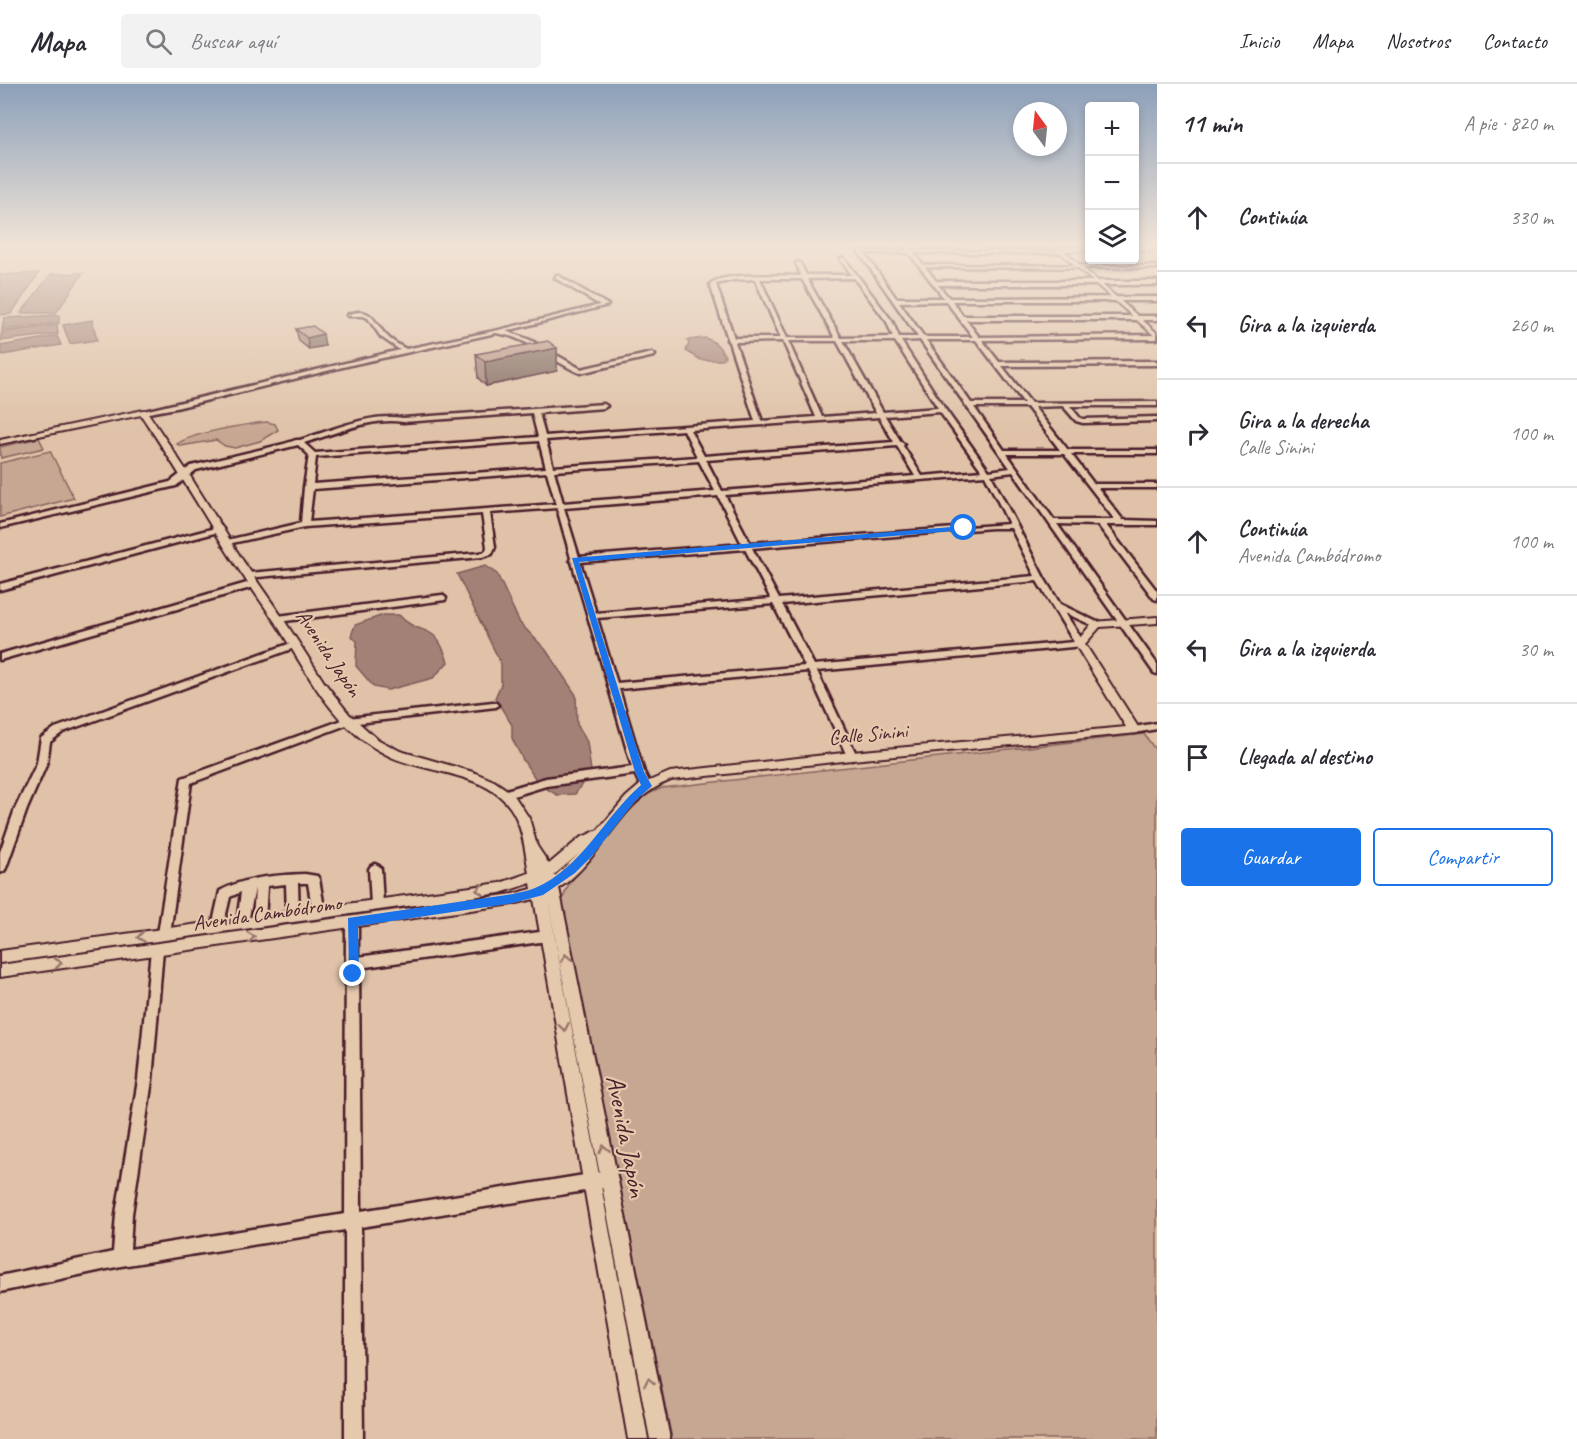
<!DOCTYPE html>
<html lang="es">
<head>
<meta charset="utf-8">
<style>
	:root { --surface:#fff; --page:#f2f2f3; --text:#2b2b33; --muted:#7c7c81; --line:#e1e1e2; --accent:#1a73e8 }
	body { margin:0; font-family:Caveat,sans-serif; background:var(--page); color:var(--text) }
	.controls { position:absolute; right:18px; top:18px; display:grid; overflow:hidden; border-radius:6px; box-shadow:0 3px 9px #0003 }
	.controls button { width:54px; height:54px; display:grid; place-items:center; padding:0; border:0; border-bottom:2px solid var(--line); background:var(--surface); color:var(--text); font:30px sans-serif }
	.compass { position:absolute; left:1013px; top:18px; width:54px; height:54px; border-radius:50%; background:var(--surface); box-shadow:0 3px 9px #0003; rotate:345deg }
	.stop { position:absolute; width:18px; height:18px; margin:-14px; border:4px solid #1a73e8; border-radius:50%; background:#fff }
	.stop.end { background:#1a73e8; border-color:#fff; box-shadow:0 2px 6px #0008 }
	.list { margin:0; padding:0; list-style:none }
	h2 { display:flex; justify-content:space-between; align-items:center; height:78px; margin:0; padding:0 24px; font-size:26px }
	h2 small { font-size:20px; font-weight:400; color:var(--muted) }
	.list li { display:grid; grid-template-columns:39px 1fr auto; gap:18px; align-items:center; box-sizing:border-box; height:108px; padding:0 24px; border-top:2px solid var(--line) }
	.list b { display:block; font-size:22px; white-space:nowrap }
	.list p { margin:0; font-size:20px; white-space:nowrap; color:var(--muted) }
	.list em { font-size:20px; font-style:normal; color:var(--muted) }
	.actions { display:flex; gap:12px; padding:18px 24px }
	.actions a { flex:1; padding:14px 0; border:2px solid var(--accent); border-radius:6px; text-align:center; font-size:21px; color:var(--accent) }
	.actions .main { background:var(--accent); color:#fff }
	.icon { flex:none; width:33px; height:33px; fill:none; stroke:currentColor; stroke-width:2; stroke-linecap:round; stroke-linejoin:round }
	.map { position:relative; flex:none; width:1157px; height:1355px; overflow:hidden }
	header { display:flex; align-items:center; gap:36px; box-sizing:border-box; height:84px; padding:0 30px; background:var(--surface); border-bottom:2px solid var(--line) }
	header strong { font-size:28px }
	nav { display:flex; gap:33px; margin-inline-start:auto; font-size:21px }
	.search { width:420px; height:54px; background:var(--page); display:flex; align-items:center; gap:15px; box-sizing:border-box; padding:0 21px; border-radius:6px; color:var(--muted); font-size:22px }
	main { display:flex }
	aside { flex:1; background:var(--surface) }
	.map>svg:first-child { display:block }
	.green { fill:#c6a792; stroke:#88635e; stroke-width:1.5 }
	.water { fill:#a38176; stroke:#7f5a58; stroke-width:1.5 }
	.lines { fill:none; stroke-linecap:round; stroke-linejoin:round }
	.minor-casing { stroke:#4a1f2b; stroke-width:5 }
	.tertiary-casing { stroke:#4a1f2b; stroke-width:4 }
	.minor { fill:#e5c9ac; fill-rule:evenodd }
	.tertiary { fill:#e5c9ac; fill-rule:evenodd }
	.wall { fill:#9c7f72; stroke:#4a1f2b; stroke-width:1.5 }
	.shaded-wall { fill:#7f685c; stroke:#4a1f2b; stroke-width:1.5 }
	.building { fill:#b59484; stroke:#4a1f2b; stroke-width:1.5 }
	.oneway { stroke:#98746c }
	.route { fill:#1a73e8 }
	.labels { text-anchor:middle; stroke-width:4.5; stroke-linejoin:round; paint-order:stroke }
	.street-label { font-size:21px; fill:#4a1f2b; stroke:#e5c9ac }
	.near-street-label { font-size:26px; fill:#4a1f2b; stroke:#e5c9ac }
</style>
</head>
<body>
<header>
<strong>Mapa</strong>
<div class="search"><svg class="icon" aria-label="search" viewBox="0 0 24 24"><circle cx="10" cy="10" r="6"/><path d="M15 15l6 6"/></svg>Buscar aquí</div>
<nav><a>Inicio</a><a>Mapa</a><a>Nosotros</a><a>Contacto</a></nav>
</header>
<main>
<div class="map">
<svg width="1157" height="1355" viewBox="0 0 1157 1355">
	<rect width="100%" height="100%" fill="#dfc2a7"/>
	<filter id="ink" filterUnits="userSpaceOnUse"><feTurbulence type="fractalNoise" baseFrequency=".0167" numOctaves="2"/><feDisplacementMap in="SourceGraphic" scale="12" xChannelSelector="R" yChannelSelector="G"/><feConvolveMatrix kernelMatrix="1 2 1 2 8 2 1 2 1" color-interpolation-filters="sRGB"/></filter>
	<g filter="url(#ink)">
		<g class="green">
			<path d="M267,338L275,340L278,346L260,357L235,364L225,362L216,356L181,362L177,360C192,349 246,340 267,338Z"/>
			<polygon points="39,354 44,364 1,374 0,363"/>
			<polygon points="50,367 74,414 0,433 0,379"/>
			<polygon points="1144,650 1157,668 1157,1355 672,1355 606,1033 559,823 569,800 629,724 646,711 662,704"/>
		</g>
		<g class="water">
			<polygon points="39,189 11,230 0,231 0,191"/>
			<polygon points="83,189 56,229 21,229 51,190"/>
			<polygon points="59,231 59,239 2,246 4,234"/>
			<polygon points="92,236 97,256 70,260 63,241"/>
			<polygon points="57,241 58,250 0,257 2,248"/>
			<polygon points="57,252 61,261 3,271 0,262"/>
			<path d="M705,254C715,257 719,262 725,272L722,276H701L686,267L689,259L687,256Z"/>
			<polygon points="485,482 497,490 520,539 546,566 576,611 577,640 587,658 591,687 575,710 557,711 539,700 523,676 512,654 512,641 495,614 501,600 501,580 457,490"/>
			<path d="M383,531H399C421,555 434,534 448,578L433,594L388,606L374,603L356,582L357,557L351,552L355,541Z"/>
		</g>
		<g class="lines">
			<defs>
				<g id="minor">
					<path d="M854,161H859L862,167H907L903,161H908L912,167H1062L1064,168L1062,169H914L923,181L1157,182V184L925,183L936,197H1157V201H938L949,214L1157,213V217H952L963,232H1157V236H966L979,253L1157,251V255L982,256L999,278L1157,277V281L1002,282L1031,319L1157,318V322H1070L1080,334L1083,335L1157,333V337L1083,339L1076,337L1063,322L1034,323L1068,366H1157V370H1071L1094,400H1157V404H1098L1123,436L1157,437V441H1106L1157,507V516L1154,515L1098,441L1057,440L1157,580V590L1154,589L1013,388L991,391L1044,494L1060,520L1101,540L1097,543L1094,542L1065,529L1085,560L1083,562L817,587L857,672L852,676L847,672L808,587L619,605L644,688L651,702L650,705H642L635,690L546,702L507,714L503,713L502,710L503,707L546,694L632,683L572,478L570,476L571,474L557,424L490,429L495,463L492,470L482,473L246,494L245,492L249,489L480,469L486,467L487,463L482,430L305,443L223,461V457L301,439L304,403L309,371L298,361L196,386L176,402L0,444V440L170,398L191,382L284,360L296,356H300C333,346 369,329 403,334L604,320L607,322L604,324L539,329L545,352L755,337L729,258L727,256L728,255L710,200C723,188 782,192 801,192L796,179L798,178L800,179L806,191H852L840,175L844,174L892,237L899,253H918ZM864,169H909L944,214H896ZM854,194L887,238L893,253L841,254L807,195ZM755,195L781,254H734L716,200L733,196ZM760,195H802L835,254H787ZM946,217L973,253H924L899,218ZM920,256L965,320V322L967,323L1010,384L989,387L945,325L901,257ZM926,256H976L1024,319H971ZM783,257L816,333L762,337L735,258ZM788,257H837L876,329L822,333ZM843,257H895L938,324L883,328ZM974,323H1027L1060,366H1004ZM940,328L982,387L922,392L903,362L904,360L901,358L885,332ZM532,329L538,353L315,369L304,359C335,350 370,333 403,338ZM879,333L894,358L704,372L690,346ZM684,346L697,373L553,383L546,356ZM539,357L546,384L313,400L316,373ZM897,362L915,392L722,407L706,376ZM1007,370H1064L1115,436H1054ZM699,377L715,407L563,419L554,387ZM547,388L556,420L309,438L313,405ZM985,391L1009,440L750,459L725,411ZM718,412L742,460L579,473L564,424ZM992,444H1011L1035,492L779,515L752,464ZM745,465L771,515L596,529L580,478ZM1037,497L1074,558L814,581L782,520ZM773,520L805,582L617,599L597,534Z"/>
					<path d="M557,191L608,221L506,247L530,256L581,285L652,269L655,271L654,272L580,289C551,277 528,253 496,249L355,280L176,324L143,330L140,328L400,266L381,253L368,234L363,232H348L347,231C372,221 373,238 386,251C391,257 399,261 406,265L499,246L600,221L555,194Z"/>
					<polygon points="219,443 223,445 222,447 0,506 0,500"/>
					<polygon points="254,497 257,498 257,502 0,576 0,570"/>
					<polygon points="442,511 446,514 445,516 278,538 274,535 278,532"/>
					<polygon points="294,558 297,559 299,561 297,563 63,648 50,658 47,679 27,725 6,784 4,787 0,789 0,768 15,725 37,679 41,654 55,644"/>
					<polygon points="493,618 496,619 498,621 496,623 349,640 191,699 170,850 168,854 164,855 160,854 158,850 182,694 348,634"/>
					<polygon points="1157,639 1157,645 1134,649 1129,646 1134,643"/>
					<polygon points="375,780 379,782 381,785 383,821 381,824 377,826 373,824 371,821 369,785 371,782"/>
					<path d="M305,790L317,792L319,795L325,829L323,832L319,834L315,832L313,829L308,799H298L299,832L297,836L293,837L289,836L287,832L286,800L267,802L265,837L263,841L259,842L255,841L253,837L255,804L247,843L243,844L239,843L237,839L241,808L230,813L222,847L218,848L214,847L212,843L220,807C245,793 277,791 305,790Z"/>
					<polygon points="352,833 356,834 358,838 358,873 547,847 551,848 553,852 551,856 547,857 359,884 361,1127 609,1087 614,1090 617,1095 614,1100 609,1103 361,1143 363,1355 345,1355 345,1146 121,1182 0,1208 0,1192 113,1168 116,1130 138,996 151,866 153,862 157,861 161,862 163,866 152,996 132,1130 130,1165 345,1130 346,838 348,834"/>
				</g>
				<g id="tertiary">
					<polygon points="1052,161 1060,163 1090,163 1090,167 1064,167 1157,249 1157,254"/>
					<rect x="1134" y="163" width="23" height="4"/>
					<path d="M143,326H146L190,392L243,477L282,533L324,598L349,630L377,655L400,667L473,688L494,697L513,710L529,734L537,762L549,780L580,754L598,746L626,713L640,701L670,688L852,668L1126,643L1075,560L1093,538L1157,533V539L1100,543L1085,560L1140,646L1138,649L852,676L671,696C619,715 603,775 559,804L670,1355H650L547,811L648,1355H628L534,815L513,820L0,893V881L513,810L532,805L531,799L500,809L0,879V867L500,799L529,789C526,772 524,753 517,736C498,688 432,691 391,673C379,667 367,660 357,651C322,622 301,578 277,541C261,517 244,494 228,469C199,423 172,376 141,331L0,360V356ZM580,769L555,792L554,791Z"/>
				</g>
			</defs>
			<use href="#minor" class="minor-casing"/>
			<use href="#tertiary" class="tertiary-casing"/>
			<use href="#minor" class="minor"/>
			<use href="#tertiary" class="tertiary"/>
		</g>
		<g class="wall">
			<polygon points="296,245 325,262 309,265 299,257"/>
			<polygon points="557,264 557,287 486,302 478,294 476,270"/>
		</g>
		<g class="shaded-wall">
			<polygon points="323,250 325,262 309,265 307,254"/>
			<polygon points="557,264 557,287 486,302 485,278"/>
		</g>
		<g class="building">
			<polygon points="313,242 323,250 307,254 296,245"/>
			<polygon points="548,257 557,264 485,278 476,270"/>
		</g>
		<defs><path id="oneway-chevron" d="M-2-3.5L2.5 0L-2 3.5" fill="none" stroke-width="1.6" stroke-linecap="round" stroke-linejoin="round" transform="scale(1.5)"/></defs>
		<g class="oneway">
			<use href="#oneway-chevron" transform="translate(480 806) rotate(172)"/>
			<use href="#oneway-chevron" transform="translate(141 853) rotate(172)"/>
			<use href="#oneway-chevron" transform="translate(251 853) rotate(-8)"/>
			<use href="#oneway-chevron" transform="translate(566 874) rotate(-101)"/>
			<use href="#oneway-chevron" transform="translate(58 879) rotate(-7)"/>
			<use href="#oneway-chevron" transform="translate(564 943) rotate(80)"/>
			<use href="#oneway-chevron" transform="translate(604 1065) rotate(-101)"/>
			<use href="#oneway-chevron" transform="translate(649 1298) rotate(-101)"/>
		</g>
	</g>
	<linearGradient id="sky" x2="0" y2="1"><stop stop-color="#8ca0ba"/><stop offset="0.46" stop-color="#f1e4d7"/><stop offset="1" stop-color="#f1e4d7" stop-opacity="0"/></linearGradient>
	<rect width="1157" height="351" fill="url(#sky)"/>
	<path class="route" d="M964,442L966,446L579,478L644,688L652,702L635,717L592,772L575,789L543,811L513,819L358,842L359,890L353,895L349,893L348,834L513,810C520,808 528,807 535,804C582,784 604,733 641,701L635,688L572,474Z"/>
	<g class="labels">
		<g class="street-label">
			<text transform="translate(329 569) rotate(56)" y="7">Avenida Japón</text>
			<text transform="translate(868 650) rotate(-5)" y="7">Calle Sinini</text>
			<text transform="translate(267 829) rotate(-8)" y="7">Avenida Cambódromo</text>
		</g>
		<g class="near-street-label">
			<text transform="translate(627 1052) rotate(79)" y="9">Avenida Japón</text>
		</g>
	</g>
</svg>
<div class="controls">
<button>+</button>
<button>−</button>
<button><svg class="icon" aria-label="layers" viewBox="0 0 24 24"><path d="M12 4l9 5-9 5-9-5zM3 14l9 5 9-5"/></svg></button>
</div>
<svg class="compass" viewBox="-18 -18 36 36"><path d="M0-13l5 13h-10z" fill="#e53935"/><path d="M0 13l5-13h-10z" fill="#7c7c81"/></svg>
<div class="stop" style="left:964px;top:444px"></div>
<div class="stop end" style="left:353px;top:890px"></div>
</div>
<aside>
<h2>11 min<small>A pie · 820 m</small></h2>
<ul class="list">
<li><svg class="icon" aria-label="ahead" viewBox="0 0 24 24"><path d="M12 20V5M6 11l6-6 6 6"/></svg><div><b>Continúa</b></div><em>330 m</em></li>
<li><svg class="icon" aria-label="left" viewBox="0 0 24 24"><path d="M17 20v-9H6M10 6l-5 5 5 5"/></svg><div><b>Gira a la izquierda</b></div><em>260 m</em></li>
<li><svg class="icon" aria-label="right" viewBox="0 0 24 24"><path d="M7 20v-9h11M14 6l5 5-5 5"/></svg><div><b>Gira a la derecha</b><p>Calle Sinini</p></div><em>100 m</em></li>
<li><svg class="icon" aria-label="ahead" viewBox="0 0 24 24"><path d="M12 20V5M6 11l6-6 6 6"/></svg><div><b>Continúa</b><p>Avenida Cambódromo</p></div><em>100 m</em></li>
<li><svg class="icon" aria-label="left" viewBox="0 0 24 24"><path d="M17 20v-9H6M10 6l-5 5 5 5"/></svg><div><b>Gira a la izquierda</b></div><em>30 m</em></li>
<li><svg class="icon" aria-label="arrive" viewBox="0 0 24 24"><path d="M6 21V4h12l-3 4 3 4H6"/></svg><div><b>Llegada al destino</b></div></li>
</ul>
<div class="actions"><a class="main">Guardar</a><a>Compartir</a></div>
</aside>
</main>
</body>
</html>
